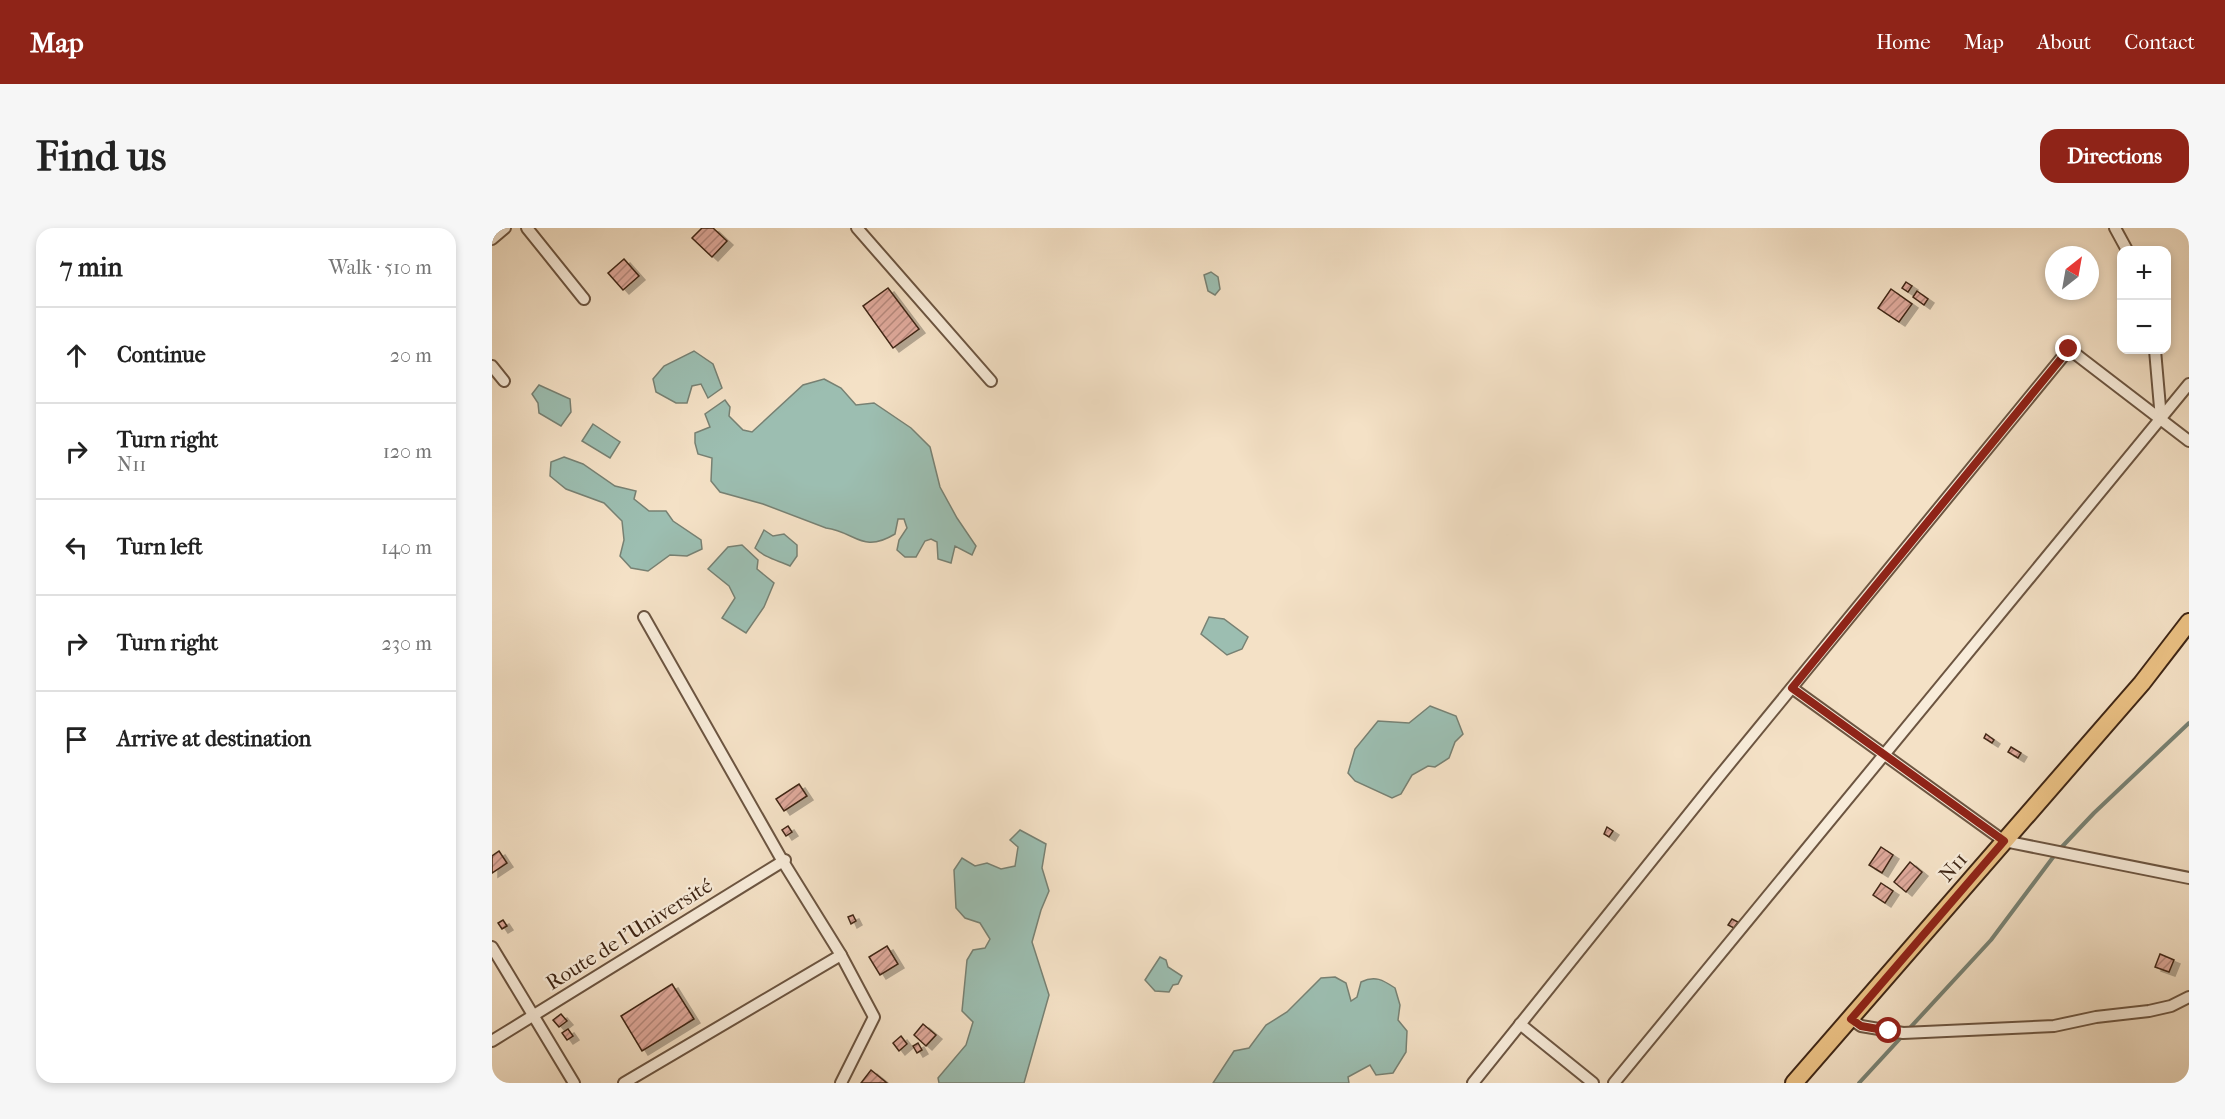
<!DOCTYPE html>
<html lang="en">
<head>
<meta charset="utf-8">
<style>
	:root { --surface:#fff; --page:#f6f6f6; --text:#222; --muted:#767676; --line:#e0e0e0; --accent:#8f2418 }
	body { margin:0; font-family:"IM FELL French Canon",serif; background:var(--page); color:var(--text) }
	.controls { position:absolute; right:18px; top:18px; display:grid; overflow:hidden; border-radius:12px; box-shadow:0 3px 9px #0003 }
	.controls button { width:54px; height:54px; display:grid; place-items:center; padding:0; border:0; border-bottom:2px solid var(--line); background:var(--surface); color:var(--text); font:30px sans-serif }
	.compass { position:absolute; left:1553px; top:18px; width:54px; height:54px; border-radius:50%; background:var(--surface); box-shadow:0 3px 9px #0003; rotate:31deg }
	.stop { position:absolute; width:18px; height:18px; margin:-14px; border:4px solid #8f2418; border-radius:50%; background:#fff }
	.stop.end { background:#8f2418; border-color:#fff; box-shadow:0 2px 6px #0008 }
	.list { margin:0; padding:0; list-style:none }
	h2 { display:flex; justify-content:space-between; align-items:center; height:78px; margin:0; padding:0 24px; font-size:26px }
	h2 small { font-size:20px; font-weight:400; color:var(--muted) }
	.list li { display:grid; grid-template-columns:39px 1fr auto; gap:18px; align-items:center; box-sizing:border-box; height:96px; padding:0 24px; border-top:2px solid var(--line) }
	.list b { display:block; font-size:22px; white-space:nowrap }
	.list p { margin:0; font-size:20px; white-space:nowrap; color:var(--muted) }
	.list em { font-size:20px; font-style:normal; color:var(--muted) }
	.icon { flex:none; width:33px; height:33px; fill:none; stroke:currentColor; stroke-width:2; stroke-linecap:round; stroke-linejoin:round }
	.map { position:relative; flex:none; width:1697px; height:855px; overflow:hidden; border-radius:18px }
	header { display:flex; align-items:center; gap:36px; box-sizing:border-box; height:84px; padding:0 30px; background:var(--accent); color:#fff }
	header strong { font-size:28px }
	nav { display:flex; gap:33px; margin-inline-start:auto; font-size:21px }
	.intro { display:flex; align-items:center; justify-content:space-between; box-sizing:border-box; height:144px; padding:0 36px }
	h1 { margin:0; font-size:42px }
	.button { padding:15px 27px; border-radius:18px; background:var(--accent); color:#fff; font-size:21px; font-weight:700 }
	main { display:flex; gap:36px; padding:0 36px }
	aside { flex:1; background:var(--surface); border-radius:18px; box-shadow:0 3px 9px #0003 }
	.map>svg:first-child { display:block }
	.water { fill:#9cbeb1; stroke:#778173; stroke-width:1.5 }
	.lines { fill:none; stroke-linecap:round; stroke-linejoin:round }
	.stream { stroke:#778173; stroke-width:4 }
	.building { fill:url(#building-hatch); stroke:#3f2615; stroke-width:1.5; filter:url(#shadow) }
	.street-casing { stroke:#6c5541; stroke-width:14 }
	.primary-casing { stroke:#3f2615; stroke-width:20 }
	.street { stroke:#f8ecda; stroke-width:10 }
	.primary { stroke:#eac083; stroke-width:16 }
	.route { stroke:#8f2418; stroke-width:8 }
	.labels { text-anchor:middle; stroke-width:4.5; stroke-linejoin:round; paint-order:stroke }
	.street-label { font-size:21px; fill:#3f2615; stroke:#f8ecda }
</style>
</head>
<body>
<header>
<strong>Map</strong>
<nav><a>Home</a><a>Map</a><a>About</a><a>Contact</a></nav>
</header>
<div class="intro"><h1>Find us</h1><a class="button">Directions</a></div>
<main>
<aside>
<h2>7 min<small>Walk · 510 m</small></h2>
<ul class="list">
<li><svg class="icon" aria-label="ahead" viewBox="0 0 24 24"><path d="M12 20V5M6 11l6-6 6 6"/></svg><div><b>Continue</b></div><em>20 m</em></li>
<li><svg class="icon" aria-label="right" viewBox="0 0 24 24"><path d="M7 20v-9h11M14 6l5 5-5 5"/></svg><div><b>Turn right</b><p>N11</p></div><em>120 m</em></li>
<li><svg class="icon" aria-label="left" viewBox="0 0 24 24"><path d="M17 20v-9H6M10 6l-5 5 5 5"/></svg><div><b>Turn left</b></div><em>140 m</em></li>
<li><svg class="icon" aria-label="right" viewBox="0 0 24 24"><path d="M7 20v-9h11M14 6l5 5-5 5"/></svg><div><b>Turn right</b></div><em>230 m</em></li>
<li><svg class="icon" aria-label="arrive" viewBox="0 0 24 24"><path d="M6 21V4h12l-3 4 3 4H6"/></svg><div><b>Arrive at destination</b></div></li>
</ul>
</aside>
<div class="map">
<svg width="1697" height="855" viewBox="0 0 1697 855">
	<defs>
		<pattern id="building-hatch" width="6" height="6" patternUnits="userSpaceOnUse" patternTransform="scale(1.5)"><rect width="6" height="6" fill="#dfa99b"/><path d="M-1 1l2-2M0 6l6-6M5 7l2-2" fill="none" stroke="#b6897d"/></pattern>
		<filter id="shadow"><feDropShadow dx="6" dy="4" stdDeviation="0" flood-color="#0004"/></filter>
	</defs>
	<rect width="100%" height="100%" fill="#f4e1c6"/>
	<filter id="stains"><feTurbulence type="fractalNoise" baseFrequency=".00333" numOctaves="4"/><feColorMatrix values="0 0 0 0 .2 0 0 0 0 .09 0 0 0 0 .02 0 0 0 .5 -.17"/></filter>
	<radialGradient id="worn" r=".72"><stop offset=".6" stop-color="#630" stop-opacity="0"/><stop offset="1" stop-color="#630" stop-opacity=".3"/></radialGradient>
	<g class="water">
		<polygon points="719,44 726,49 728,61 723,67 716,63 712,47"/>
		<polygon points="202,123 221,136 230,160 216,170 209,156 200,158 195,175 184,175 164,164 161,151 172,138"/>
		<path d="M332,151L349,160L364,177L382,175L419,200L438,219L448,259L465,290L484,318L480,327L463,318L459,335L446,331L445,314L439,311L433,313L424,329H413L405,322L407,312L415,300L412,291H406L403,306C370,326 364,304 334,300L271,276L228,264L219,253L220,230L206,226L203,215V205L218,199L213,186L233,172L238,179L237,188L251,202L260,204L311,157Z"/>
		<polygon points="47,157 78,171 79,184 69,198 47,185 46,175 40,166"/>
		<polygon points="101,196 128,214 118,230 90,213"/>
		<polygon points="72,229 91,236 123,258 144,263 142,271 157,283 174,283 181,293 209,312 210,321 195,328 178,327 156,343 139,340 128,328 132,312 130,293 112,275 74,261 58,248 59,234"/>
		<path d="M272,302L281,308L292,306L305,317V328L298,338C285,332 273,330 263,320Z"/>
		<polygon points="250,317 266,332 265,341 282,355 272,379 254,405 230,390 243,370 237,358 216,341 236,319"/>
		<polygon points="717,389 732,391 756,409 750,421 735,427 709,406"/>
		<polygon points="938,478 964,488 971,506 963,514 957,530 943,539 936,538 920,547 909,566 900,570 863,553 856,545 863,521 886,493 917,495"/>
		<polygon points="528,602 554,616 550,640 557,663 549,682 540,714 557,767 532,855 447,855 446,850 474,817 481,794 470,783 475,732 481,722 493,720 498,711 488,695 473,690 464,680 462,642 470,630 483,638 495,635 509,641 523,638 526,619 518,612"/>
		<polygon points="668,729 674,732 676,739 690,748 686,756 681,757 677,764 663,763 653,752"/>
		<path d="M843,749L854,755L859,773L865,769L869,754C883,747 891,752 903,760L908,777L906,792L915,803L914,824L901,845L884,847L878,837L856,849L857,855H721L742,823L757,820L774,797L795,784L829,750Z"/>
	</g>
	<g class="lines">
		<polyline class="stream" points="1367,855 1499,712 1565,624 1602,585 1697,495"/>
	</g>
	<g class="building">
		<polygon points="210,0 221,0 235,13 220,29 200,10"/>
		<polygon points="132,31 147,48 131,62 116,45"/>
		<polygon points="1414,54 1420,58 1416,64 1410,60"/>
		<polygon points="396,60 427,101 401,120 371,78"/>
		<polygon points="1399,61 1420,76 1407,94 1386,80"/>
		<polygon points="1425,63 1436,71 1432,77 1421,69"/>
		<polygon points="1494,506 1502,512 1500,515 1492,510"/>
		<polygon points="1519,519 1529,525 1526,530 1516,524"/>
		<polygon points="307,556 315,568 292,583 284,571"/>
		<polygon points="296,598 300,604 294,608 290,602"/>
		<polygon points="1115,599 1121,603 1117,609 1112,606"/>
		<polygon points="1389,619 1401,627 1390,645 1377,637"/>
		<polygon points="7,623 15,635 0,645 0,628"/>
		<polygon points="1418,634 1430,644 1414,664 1402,654"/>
		<polygon points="1389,655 1401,663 1393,675 1381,667"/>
		<polygon points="361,687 364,693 359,696 356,689"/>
		<polygon points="1240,691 1246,694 1242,700 1236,697"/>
		<polygon points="11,692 15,698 10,701 6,695"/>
		<polygon points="395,718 406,736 388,747 377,729"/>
		<polygon points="1668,726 1682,732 1677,744 1663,739"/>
		<polygon points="180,756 202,791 150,823 129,788"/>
		<polygon points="69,786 75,793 67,799 61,792"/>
		<polygon points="431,796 444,807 434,818 422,807"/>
		<polygon points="76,801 81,808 75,812 70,805"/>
		<polygon points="409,808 415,816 407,823 401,815"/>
		<polygon points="426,815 430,822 425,825 421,818"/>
		<polygon points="379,842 395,855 369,855"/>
	</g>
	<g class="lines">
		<defs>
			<g id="street">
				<polyline points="35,0 92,71"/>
				<polyline points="365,0 499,153"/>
				<polyline points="1623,0 1635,22"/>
				<polyline points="0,11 13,0"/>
				<polyline points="1663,122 1669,191"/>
				<polyline points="0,138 12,153"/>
				<polyline points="152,389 290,632 349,727 382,789 349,855"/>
				<polyline points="1300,460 1512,613 1697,650"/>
				<polyline points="0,719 82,855"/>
				<polyline points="1359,791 1369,798 1411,805 1562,798 1604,789 1657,783 1679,778 1697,769"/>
				<polyline points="1028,796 1101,855"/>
				<polyline points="0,813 293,632"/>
				<polyline points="132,855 349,727"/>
				<polyline points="981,855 1225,551 1577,121 1697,213"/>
				<polyline points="1122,855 1697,156"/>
			</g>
			<polyline id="primary" points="1302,855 1650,455 1697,394"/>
		</defs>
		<use href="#street" class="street-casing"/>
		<use href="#primary" class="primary-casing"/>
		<use href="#street" class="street"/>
		<use href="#primary" class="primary"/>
	</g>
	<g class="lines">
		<polyline class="route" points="1397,803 1369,798 1359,791 1512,613 1300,460 1577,121"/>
	</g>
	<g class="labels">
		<g class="street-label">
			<text transform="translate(1461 639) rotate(-49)" y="7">N11</text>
			<text transform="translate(137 706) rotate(-32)" y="7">Route de l'Université</text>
		</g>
	</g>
	<rect width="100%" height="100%" filter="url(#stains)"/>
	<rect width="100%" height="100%" fill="url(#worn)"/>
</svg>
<div class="controls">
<button>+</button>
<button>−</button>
</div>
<svg class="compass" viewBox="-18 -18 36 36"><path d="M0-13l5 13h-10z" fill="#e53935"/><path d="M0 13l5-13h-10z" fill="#767676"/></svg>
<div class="stop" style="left:1397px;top:803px"></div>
<div class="stop end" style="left:1577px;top:121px"></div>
</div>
</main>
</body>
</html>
